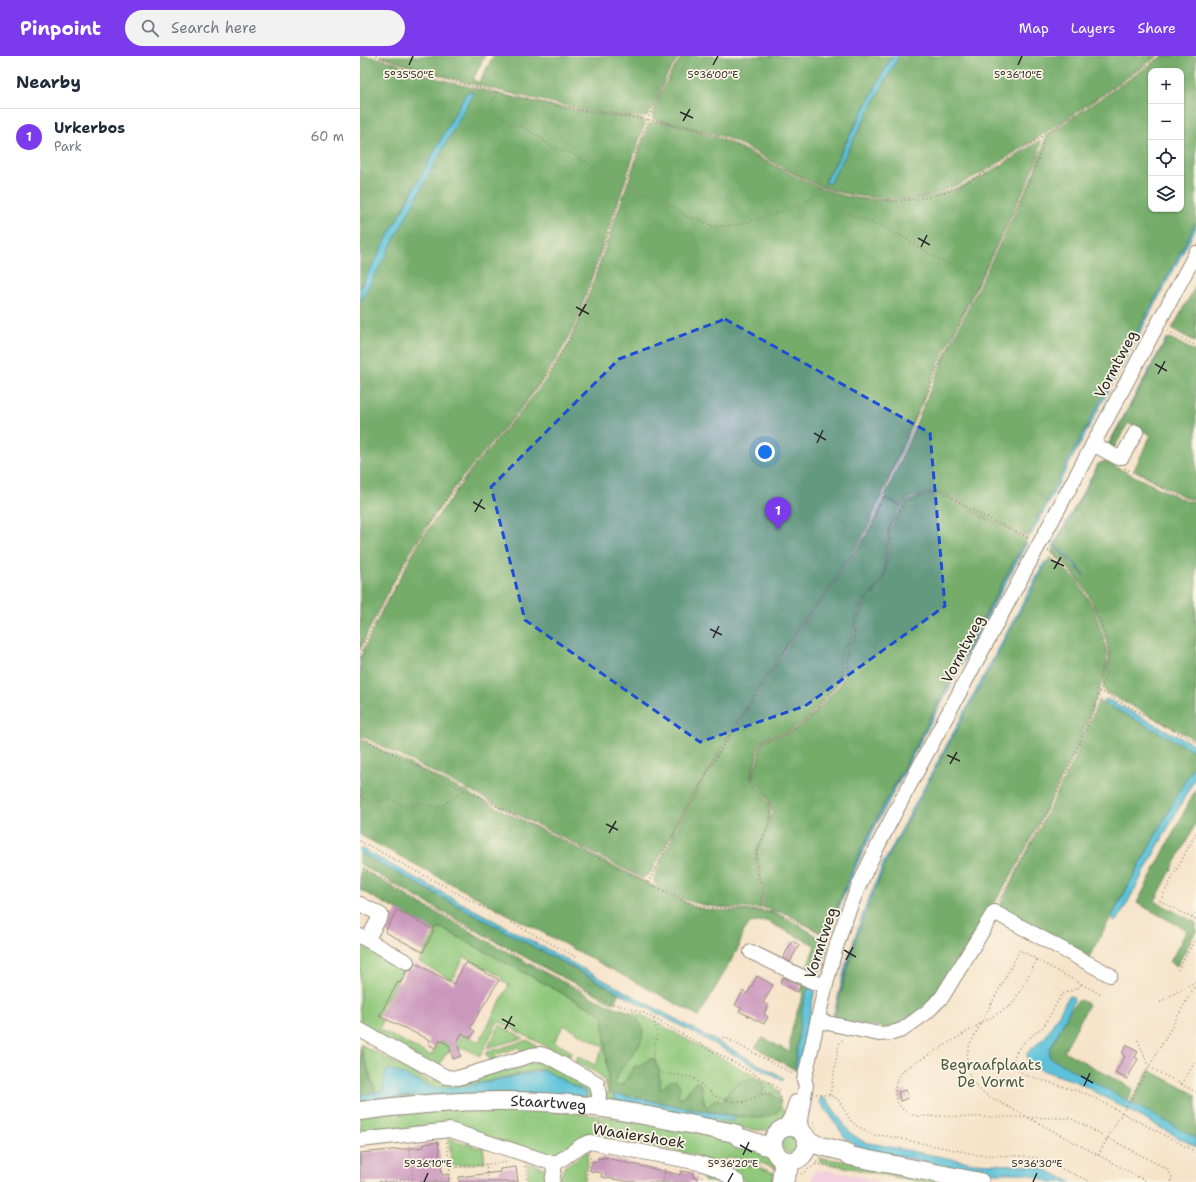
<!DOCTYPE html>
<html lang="en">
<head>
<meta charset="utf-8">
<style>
	:root { --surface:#fff; --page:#f2f2f3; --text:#1f2937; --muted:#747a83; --line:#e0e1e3; --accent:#7c3aed }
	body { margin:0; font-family:"Shantell Sans",sans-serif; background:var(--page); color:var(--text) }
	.controls { position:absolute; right:12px; top:12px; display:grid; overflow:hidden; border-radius:8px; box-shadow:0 1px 3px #0004 }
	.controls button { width:36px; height:36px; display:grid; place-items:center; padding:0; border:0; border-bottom:1px solid var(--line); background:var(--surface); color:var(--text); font:20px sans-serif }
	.you { position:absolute; left:405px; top:396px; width:14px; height:14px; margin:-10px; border:3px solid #fff; border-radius:50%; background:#1a73e8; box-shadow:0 0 0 6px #1a73e833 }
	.badge { display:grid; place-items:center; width:26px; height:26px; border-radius:50%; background:var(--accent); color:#fff; font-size:13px; font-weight:700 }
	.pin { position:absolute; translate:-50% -33px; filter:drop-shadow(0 1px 2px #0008) }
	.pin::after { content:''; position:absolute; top:21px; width:14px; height:12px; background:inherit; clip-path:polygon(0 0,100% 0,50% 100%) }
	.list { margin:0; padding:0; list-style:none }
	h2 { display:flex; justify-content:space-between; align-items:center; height:52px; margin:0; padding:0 16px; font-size:17px }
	h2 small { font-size:13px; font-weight:400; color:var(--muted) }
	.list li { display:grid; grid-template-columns:26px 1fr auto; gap:12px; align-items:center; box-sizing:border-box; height:56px; padding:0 16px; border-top:1px solid var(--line) }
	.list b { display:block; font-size:15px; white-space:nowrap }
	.list p { margin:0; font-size:13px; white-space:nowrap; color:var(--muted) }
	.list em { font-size:13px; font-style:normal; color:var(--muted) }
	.icon { flex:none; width:22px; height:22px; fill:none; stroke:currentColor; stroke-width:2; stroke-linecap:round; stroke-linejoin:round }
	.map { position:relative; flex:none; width:836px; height:1126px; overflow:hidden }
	header { display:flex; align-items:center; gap:24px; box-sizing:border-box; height:56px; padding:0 20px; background:var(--accent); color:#fff }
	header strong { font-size:19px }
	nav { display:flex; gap:22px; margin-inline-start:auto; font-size:14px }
	.search { width:280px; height:36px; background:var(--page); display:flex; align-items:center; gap:10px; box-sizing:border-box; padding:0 14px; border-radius:22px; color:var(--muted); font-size:15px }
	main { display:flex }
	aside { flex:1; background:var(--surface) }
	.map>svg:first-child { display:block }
	.built { fill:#f3cfdf }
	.green { fill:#90c87b; stroke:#5e7a53 }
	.forest { fill:#74ac6b; stroke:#506c4b; fill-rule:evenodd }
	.water { fill:#5cc2da; stroke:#447682 }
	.building { fill:#cb98bd }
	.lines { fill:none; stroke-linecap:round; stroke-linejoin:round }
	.minor-casing { stroke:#90887a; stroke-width:16 }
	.major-casing { stroke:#90887a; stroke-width:20 }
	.path { stroke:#90887a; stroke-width:1.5; stroke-dasharray:1 3; stroke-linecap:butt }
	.minor { stroke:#fff; stroke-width:14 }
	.major { stroke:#fff; stroke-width:18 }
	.path-bridge { stroke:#90887a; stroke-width:1.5; stroke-dasharray:1 3; stroke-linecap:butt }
	.marked { fill:#1d4ed8; fill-opacity:0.2; stroke:#1d4ed8; stroke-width:3; stroke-dasharray:8 5; stroke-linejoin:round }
	.ticks { fill:none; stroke:#2b2b2b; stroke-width:1.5 }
	.labels { text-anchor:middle; stroke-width:3.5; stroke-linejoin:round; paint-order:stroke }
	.street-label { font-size:15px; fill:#2b2b2b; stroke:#fcf5e5 }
	.park-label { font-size:15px; fill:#495a43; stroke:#fcf5e5 }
	.ticks-label { font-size:10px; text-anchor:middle; fill:#2b2b2b; stroke:#fcf5e5; stroke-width:3.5; stroke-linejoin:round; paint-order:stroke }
</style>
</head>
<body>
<header>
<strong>Pinpoint</strong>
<div class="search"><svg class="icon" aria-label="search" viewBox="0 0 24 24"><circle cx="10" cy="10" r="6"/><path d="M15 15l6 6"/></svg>Search here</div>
<nav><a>Map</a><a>Layers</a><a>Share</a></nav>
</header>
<main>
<aside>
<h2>Nearby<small></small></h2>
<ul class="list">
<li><span class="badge">1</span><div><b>Urkerbos</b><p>Park</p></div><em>60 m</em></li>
</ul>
</aside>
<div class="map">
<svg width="836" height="1126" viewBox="0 0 836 1126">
	<rect width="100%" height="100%" fill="#fcf5e5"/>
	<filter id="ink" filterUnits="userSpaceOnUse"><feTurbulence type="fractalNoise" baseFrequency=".025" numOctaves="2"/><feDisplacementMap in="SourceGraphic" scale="8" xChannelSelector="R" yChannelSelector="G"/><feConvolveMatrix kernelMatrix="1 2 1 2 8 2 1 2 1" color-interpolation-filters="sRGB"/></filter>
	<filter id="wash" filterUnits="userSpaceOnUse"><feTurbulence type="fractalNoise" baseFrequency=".012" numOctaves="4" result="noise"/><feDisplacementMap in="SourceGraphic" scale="16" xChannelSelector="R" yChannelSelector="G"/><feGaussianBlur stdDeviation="0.9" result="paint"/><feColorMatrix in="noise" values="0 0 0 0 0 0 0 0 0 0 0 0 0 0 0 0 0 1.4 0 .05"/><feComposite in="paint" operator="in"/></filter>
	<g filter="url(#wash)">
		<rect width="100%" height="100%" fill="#f6e4ca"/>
		<polygon class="built" points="454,1114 466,1114 525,1126 451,1126"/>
		<g class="green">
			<path d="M81,872L243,959L249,1037L255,1038L253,1040L254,1044L372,1065H374V1061L357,1057C377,1059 407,1070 421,1051L425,1056L422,1068L409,1074H398L354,1068L246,1044L244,1038H248C246,1017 231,1014 215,1006L218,1000L235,1009L244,991L204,969L194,986L212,996L208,1002L138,965L120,1000L104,992L98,993L96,987L99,980L105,979L119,986L149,929L141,924L142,921L104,901L92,924L59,906L76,875Z"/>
			<polygon points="0,889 44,913 17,961 23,965 19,973 71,1000 78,987 84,985 90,989 92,995 86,997 78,1012 0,970"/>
			<path d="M258,952L284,960L409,1028L418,1034L420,1045L413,1038L400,1039L404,1034L405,1030L401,1026L385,1023L370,1033L363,1046L358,1043L347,1051L345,1050L341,1029L337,1026C329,1029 328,1040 320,1043L318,1040L320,1030L300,1033L299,1013L284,1006L280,1011L275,1010L263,1028L256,1030C252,1019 268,1006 274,997C278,992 277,971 278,963Z"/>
			<polygon points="140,969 163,982 127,992"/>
			<polygon points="167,984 175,989 176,993 162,998 159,991 135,999 137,1005 132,1006 125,997"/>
			<polygon points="0,988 72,1027 76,1021 176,1003 232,1029 233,1043 0,1050 0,1045 96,1037 227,1037 187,1015 181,1013 107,1030 73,1032 26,1015 23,1035 16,1037"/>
			<polygon points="133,1049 240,1060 236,1084 200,1099 189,1100 96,1072 0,1080 0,1058"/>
			<polygon points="243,1060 332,1074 410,1097 417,1113 401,1107 378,1102 369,1102 356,1107 338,1102 335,1099 252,1083 239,1084"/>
			<circle cx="430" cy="1088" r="9"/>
			<polygon points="89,1082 119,1092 123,1089 125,1106 92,1110"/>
			<polygon points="229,1095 224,1126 199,1124 205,1110"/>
			<polygon points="459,1102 514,1109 601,1126 561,1126 460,1106"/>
			<polygon points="167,1107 188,1113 187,1126 169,1126"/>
			<polygon points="374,1107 395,1110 414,1117 413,1126 386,1126 361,1111"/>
			<polygon points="345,1117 364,1126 344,1126"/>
		</g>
		<g class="forest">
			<path d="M0,0C26,0 51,15 75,22C143,39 211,57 281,63L285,67L218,261C191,328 137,376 94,432C56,482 25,537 0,594V247L113,36L109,35L106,37L0,232Z"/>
			<path d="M20,0H125L113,23L117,26L120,25L133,0H319L306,21L289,58L285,61C250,61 215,52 181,44C126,32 72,19 20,0Z"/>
			<path d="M322,0H532L465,125L470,127L539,0H798C753,31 707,64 660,93C631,112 602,130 569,139C543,146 501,142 475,135C437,124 405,99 369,83C345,73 319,69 293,63C289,52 315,11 322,0Z"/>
			<path d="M803,0H836V167L669,481C653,473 637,467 621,459C596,446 592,431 560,439C553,440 546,443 542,449L525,441L583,304L674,118L687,79ZM791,15H821V153H791Z"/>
			<path d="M292,66C331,67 372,87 406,105C427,116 447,128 469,135C484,141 500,143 516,144C585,149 626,120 680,84L681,85L678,101L670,121L577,311L507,473C485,514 454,549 428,588C378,662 332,738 291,817L282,822L0,679V602L22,554L62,482L111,414L176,337L193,314L209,288L228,241L288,69Z"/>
			<polygon points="836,229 836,286 812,273"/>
			<polygon points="810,282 836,296 836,443 826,442 774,414 791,379 768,367 754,392 749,389 807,283"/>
			<path d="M744,405L825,445H836V684L745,636C740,625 750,609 749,597C748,587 744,577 741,568C728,533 719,521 691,496L694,491L725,520L716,508L695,490L739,408Z"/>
			<path d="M574,437L588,440L619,459L668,483L664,486L515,765L490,819L468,874L469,881H468L427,858L403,852C405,831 395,816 397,796L413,757L409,744L397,730L392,719L398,704L399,695L404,684L427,678L447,665L481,627L483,619L485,600L495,579L497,563L501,549L514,537L524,523L530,489L529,475L546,446L558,441Z"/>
			<path d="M525,442L541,450L528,474V489L523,522L513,537L500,548L497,556L493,579L486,595L479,626L446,664L427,676L403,683L397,694L396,703L391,719C393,728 398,734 404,740C419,759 404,777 396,796C393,817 403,830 401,852C365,852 345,854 310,837C304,834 296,832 294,824L296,815C335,731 386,653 438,576C469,531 503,494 525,442Z"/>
			<polygon points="690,501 717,524 733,552 744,583 747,597 746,610 741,629 719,688 657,810 581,937 533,973 474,964 495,885 510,845 529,799"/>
			<polygon points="739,644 836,696 836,705 728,903 639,851 714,704"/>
			<path d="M0,683L335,851C359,858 384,852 409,856C426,859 452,877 467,887L466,890L461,889L452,917L455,921L458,920L456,923L446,915L455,889L406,865L390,867L382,878L379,891L339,960L0,779Z"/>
			<polygon points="836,733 836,767 795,845 836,867 836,875 817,910 810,906 827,874 777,847"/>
			<polygon points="0,797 259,937 254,947 192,916 58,842 0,808"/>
			<path d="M0,812C21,824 41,837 62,849C115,877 166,908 219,934C226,938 233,942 240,945C254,952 274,954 281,969C292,990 250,1014 256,1030L263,1028L275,1010L280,1011L289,1003H294L299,1013L300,1033C307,1031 307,1022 317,1025L320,1030L318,1040L320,1043C329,1040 329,1029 337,1026L341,1029L345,1050L347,1051L355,1043L363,1046C366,1042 367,1038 369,1034C377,1023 395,1020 405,1029L404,1034L401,1039L413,1038L420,1045L421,1051L416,1058L400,1062L357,1057L249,1037L243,959L81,872L76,875L0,834Z"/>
			<path d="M452,928L448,933L438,982L435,1010L437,1015L395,991L403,982L430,996C429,976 436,959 443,939L441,935L443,930Z"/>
			<polygon points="719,944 727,947 728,950 704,995 773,1033 767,1045 690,1002 689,995 710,954"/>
			<polygon points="0,992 16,1037 0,1039"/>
			<polygon points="789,1014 836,1039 836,1082 771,1047"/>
		</g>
		<g class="water">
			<polygon points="532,0 539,0 470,127 465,127"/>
			<polygon points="111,35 113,38 109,45 0,247 0,232 106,37"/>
			<polygon points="836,167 836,172 671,479 669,478"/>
			<polygon points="806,283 807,283 748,389"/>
			<polygon points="739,407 695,490 716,508 724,520 714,508 693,490"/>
			<polygon points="665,486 667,487 516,769 499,804 469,875 490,819 509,778"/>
			<polygon points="685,505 687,506 529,800 510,845 495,885 473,961 486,908 503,857 524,806"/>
			<polygon points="747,643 836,690 836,696 746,648 744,644"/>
			<polygon points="836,705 836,720 758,864 754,865 752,860"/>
			<polygon points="0,792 417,1018 423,1022 423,1025 0,797"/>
			<polygon points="461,889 466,890 467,893 458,920 455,921 452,917"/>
			<path d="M449,931L455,933L440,1008L437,1012L435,1010C438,991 440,947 449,931Z"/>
			<path d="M709,940L713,941L714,945L689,995L690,1002L836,1082V1091L717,1026C705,1021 675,1014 668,1006L667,997L686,980Z"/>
			<polygon points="30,1013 73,1032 107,1030 184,1014 227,1037 226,1041 129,1036 39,1041 0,1045 0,1039 22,1035 26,1015"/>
			<polygon points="255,1038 374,1061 375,1063 372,1065 366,1065 259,1045 253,1043"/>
			<polygon points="461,1041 467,1044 490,1077 504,1086 614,1107 671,1110 684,1113 711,1126 691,1126 668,1118 659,1117 619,1117 503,1093 486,1083 470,1059 459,1046"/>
		</g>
		<g id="blocks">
			<g class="building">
				<polygon points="37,854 74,874 63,896 25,876"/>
				<polygon points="432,885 439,889 430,906 423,902"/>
				<polygon points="106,906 139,924 110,972 115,975 111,982 102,977 97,986 101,1000 93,1003 89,989 80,984 75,992 68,988 70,984 19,960 38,926 40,927 47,914 52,913 55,907 94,928"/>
				<polygon points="397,920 413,929 403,947 408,949 404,958 408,961 404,968 379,955 381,952 375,949 383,935 387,938"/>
				<polygon points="423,921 441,930 438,936 420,927"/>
				<polygon points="766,989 778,996 775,1001 778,1003 767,1023 755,1017 765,1000 762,998"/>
				<polygon points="546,1034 548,1042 540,1045 538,1036"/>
				<polygon points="78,1086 82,1119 88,1118 89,1126 0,1126 0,1097 64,1091 64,1088"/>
				<polygon points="242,1101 320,1119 321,1115 334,1117 333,1121 337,1122 337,1126 271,1126 241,1121 242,1117 230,1115 232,1105 237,1106 238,1102 242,1103"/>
				<polygon points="156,1111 158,1126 99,1126 99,1121 140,1116 140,1113"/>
			</g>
		</g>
	</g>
	<g filter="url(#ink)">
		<use href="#blocks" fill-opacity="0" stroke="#90887a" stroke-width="1"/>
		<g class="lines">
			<defs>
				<g id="minor">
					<polyline points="733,388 757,401 762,401 776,376"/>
					<polyline points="0,848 21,859 7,884"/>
					<polyline points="0,880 47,906"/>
					<polyline points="391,896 453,926 465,929"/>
					<polyline points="458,965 519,978 532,977 542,974 567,956 582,941 634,856 750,919"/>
					<polyline points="0,974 86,1021 98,1022 172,999 180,998 187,1000 237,1027 239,1039 238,1052"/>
					<polyline points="425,1071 431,1061 436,1046"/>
					<path d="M441,1075L440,1064L446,1029L444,1024C455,979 463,933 477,888C494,832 522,781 549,730L836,197"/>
					<polyline points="0,1084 90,1074 195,1108"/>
					<polyline points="419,1101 421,1110 419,1126"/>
					<polyline points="192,1126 195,1108 222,1089 230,1086 340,1107 357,1113 378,1126"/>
					<polyline points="426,1126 432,1109 436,1104"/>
				</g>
				<g id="major">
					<path id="s1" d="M0,1055C75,1045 152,1041 228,1050C277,1056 326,1068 374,1077L379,1081L413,1092"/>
					<circle cx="430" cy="1088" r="17"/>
					<polyline points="446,1083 457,1089 486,1096 490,1100 620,1126"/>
				</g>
			</defs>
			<use href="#minor" class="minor-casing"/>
			<use href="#major" class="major-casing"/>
			<g class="path">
				<path d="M16,0C84,25 155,42 226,55C245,59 265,60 285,63C305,66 324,70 343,75C365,81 385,93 405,103C457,131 503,152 564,142C595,136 622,118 648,102C700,70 750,34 801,0"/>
				<polyline points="137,36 130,50 136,58 153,69 162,71 175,78 195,93 212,97 238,115 274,134 296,141 314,150 327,161 336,162 354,171 382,168 441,149 450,143 462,132"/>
				<path d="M475,136L472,146L476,153C492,160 509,164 525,172C561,188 582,214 625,216"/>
				<polyline points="808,275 836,290"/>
				<polyline points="765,412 825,444 836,444"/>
				<polyline points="524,441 542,450"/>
				<polyline points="688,495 694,496 696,502"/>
				<path d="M0,598C27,537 58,480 99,428C140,374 191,327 218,264L288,63L305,25L320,0"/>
				<polyline points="740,635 836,686"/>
				<path d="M0,681L326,846C359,859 382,847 412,855C431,860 449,874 466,883"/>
				<polyline points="0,741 12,746 30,743 47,751 61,747 76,751 83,749 104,735"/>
				<polyline points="836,777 800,845 836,864"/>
				<polyline points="0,785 218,902"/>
				<polyline points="0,810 63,847 204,925 247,946 284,957 409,1026 419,1033 422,1048"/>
				<polyline points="288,827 334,739 380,662 450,557 497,494 511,468 578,312 673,118 682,92 683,81"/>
				<path d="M639,845C674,781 710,717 735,649C741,633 747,618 748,602C749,568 718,514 689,497"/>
				<path d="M402,854C402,847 404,840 402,834C399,820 395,811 397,796C404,777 419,759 405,740C399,733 393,728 391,719L400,688L404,683L427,677L446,665L480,627L486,595L494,579L497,556L501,548L514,537L523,522L529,489L528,475L545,446L558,440L574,437L588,439L619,458L669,482"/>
				<polyline points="832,862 836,855"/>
				<path d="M677,904L660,894L610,988C602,1008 609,1027 626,1039L788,1126"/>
				<polyline points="818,914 836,882"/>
				<polyline points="721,928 718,932 702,938 684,970 661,989 655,998 654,1004 659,1015 665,1019 727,1038 836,1096"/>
				<polyline points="836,928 789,1011 836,1036"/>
				<path d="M740,938L677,904L652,949L545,1013C528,1029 533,1055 557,1060L710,1062L807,1113L812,1121L811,1126"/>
				<polyline points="800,946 836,925"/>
				<polyline points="294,963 297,978 292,1004 295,1012 301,1017 332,1021 355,1040 369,1045 383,1046 406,1037 421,1036"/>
				<polyline points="364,981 433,1018"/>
				<polyline points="822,1028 836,1004"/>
				<polyline points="456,1038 470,1039 478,1043 490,1064 497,1070 514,1079 528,1080 618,1099 662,1100 678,1102 731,1126"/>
				<polyline points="470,1039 479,988 483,983"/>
				<polyline points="771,1042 789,1011 778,984"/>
				<polyline points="453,1066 457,1073"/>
				<polyline points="238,1076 240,1066"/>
				<polyline points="87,1086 91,1126"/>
				<polyline points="49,1090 53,1126"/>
				<polyline points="738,1099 758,1064"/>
				<path d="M367,1105C381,1103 396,1106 408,1113"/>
				<polyline points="126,1108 128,1126"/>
				<polyline points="456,1108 486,1113"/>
				<polyline points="165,1110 167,1126"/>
				<polyline points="89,1112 149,1106"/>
				<polyline points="441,1118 456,1108 457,1103"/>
				<polyline points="16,1126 53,1122"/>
				<polyline points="226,1126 231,1098"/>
				<polyline points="303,1126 305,1112"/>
				<polyline points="341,1126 342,1120"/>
			</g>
			<use href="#minor" class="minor"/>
			<use href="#major" class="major"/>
			<polyline class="path-bridge" points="758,1064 771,1042"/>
		</g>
	</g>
	<path class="marked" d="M365,263L570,377L585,550L445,650L340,686L165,564L131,431L259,303Z"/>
	<path class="ticks" d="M49,9L53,0M353,9L358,0M658,9L662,0M320,56L333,62M323,65L330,53M558,182L570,189M561,191L567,179M216,251L229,258M219,260L226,248M795,308L807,315M798,318L805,305M454,377L466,384M457,387L463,374M113,446L125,453M115,456L122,443M691,504L704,510M694,513L701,501M350,573L362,579M353,582L359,570M587,699L600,705M590,708L597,696M246,768L258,774M249,777L256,765M484,894L496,901M486,904L493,891M142,963L155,970M145,973L152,960M721,1020L733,1027M724,1030L730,1017M380,1089L392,1096M383,1099L389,1086M64,1126L68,1117M368,1126L373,1117M673,1126L677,1117"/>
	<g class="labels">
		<g class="street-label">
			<text transform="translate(756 308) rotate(-62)" y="5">Vormtweg</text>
			<text transform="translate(603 593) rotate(-62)" y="5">Vormtweg</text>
			<text transform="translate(461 887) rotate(-72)" y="5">Vormtweg</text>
			<text dy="5" stroke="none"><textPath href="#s1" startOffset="189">Staartweg</textPath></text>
			<text transform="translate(279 1080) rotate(9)" y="5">Waaiershoek</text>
		</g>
		<g class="park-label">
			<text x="631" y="1014">Begraafplaats<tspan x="631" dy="17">De Vormt</tspan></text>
		</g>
	</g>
	<g class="ticks-label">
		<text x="49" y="22">5°35'50"E</text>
		<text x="353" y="22">5°36'00"E</text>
		<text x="658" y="22">5°36'10"E</text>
		<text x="68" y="1111">5°36'10"E</text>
		<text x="373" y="1111">5°36'20"E</text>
		<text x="677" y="1111">5°36'30"E</text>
	</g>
</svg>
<div class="controls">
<button>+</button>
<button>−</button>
<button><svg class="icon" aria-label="locate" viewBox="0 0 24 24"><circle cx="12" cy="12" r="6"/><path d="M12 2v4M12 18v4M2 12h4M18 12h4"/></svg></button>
<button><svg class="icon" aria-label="layers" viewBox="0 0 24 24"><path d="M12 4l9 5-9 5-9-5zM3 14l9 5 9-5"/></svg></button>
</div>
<div class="you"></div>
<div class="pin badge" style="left:418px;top:474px">1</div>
</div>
</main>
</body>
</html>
